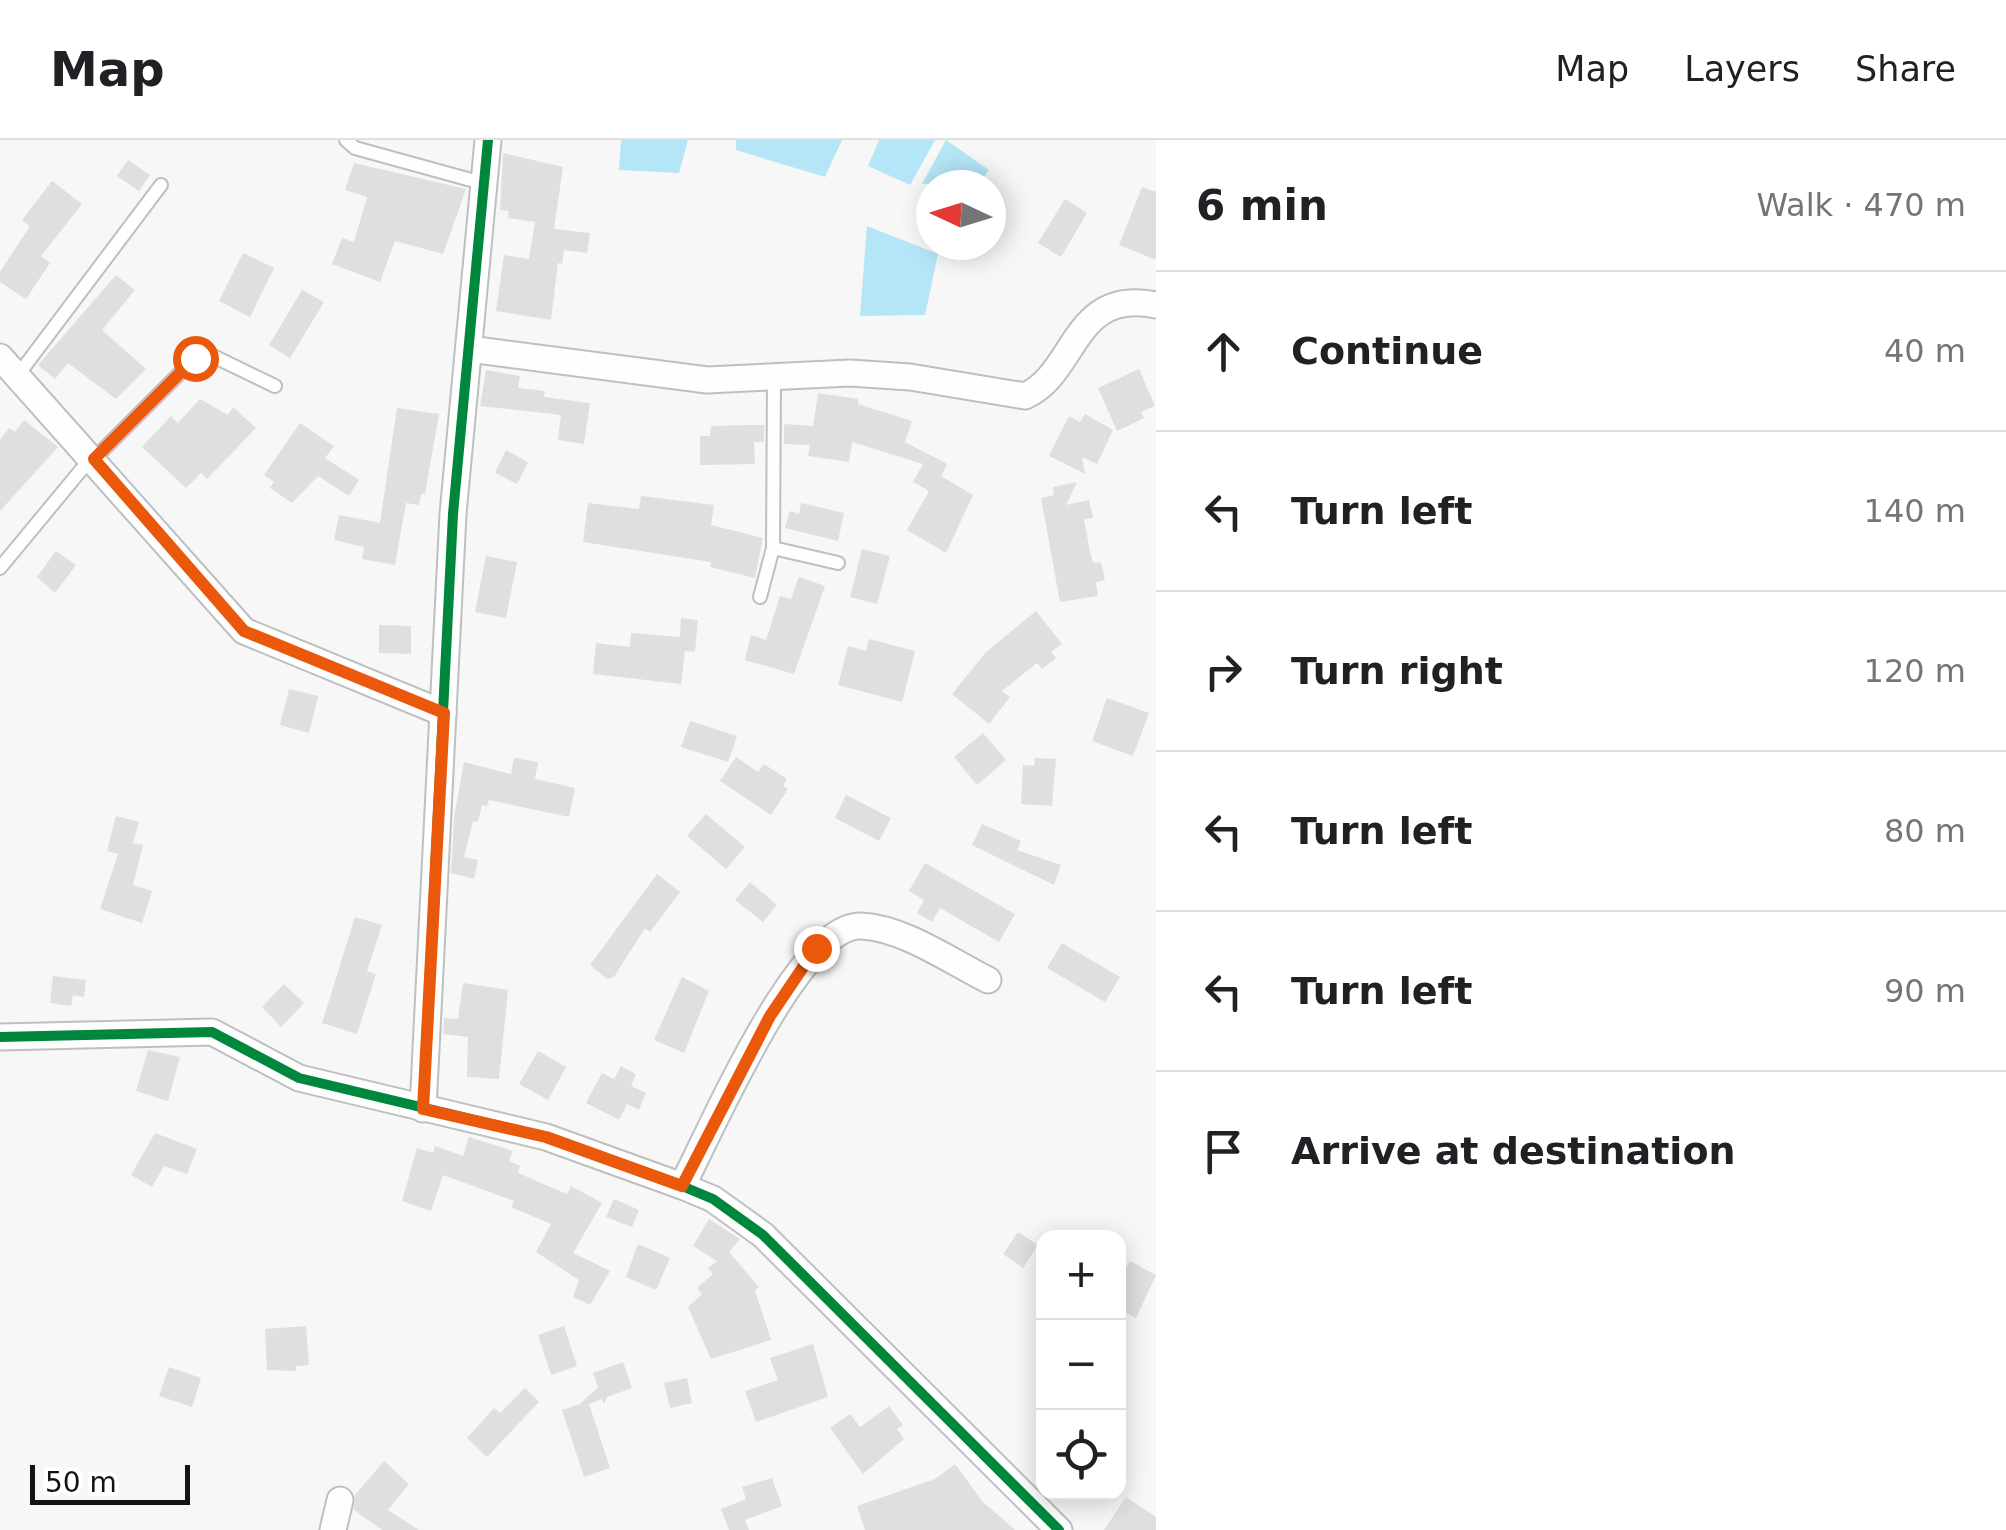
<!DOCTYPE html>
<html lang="en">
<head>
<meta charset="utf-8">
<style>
	:root { --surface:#fff; --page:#f6f6f6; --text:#202124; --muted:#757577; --line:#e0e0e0 }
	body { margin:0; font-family:"DejaVu Sans",sans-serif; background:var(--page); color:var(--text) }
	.controls { position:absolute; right:30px; bottom:30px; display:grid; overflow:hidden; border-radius:20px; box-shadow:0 5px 25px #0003 }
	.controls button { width:90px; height:90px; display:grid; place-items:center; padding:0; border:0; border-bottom:2px solid var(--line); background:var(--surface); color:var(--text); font:50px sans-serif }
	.compass { position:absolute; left:916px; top:30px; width:90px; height:90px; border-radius:50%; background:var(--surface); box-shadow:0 5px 25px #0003; rotate:274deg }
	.scale { position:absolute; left:30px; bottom:25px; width:160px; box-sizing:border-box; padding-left:10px; border:5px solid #121313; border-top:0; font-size:28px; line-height:35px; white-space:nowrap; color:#121313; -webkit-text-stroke:8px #fff; paint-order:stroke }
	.stop { position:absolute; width:30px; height:30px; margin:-22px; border:8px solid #ea580c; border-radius:50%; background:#fff }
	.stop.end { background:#ea580c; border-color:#fff; box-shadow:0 2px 10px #0008 }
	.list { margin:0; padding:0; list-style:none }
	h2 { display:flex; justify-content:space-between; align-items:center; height:130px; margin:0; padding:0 40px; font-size:42px }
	h2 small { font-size:32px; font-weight:400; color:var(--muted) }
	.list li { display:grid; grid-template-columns:65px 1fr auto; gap:30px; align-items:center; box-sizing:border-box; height:160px; padding:0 40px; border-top:2px solid var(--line) }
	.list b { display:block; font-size:38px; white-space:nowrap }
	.list em { font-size:32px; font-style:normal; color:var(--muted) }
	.icon { flex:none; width:55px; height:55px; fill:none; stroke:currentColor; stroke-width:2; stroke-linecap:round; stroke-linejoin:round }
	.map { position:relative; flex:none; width:1156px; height:1390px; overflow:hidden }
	header { display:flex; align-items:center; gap:60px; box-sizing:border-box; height:140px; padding:0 50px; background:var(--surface); border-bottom:2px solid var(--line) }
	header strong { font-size:48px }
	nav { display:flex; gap:55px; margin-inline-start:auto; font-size:35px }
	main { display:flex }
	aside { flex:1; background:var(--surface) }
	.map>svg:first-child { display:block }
	.water { fill:#b5e6f7 }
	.building { fill:#dfdfe0 }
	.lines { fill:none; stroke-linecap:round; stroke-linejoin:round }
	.lane-casing { stroke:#bebfbf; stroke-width:16 }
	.street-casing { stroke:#bebfbf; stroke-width:29 }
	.lane { stroke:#fefefe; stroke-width:12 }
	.street { stroke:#fefefe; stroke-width:25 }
	.cycleway-casing { stroke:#fff; stroke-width:16 }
	.cycleway { stroke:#00873e; stroke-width:10 }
	.route { stroke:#ea580c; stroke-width:12 }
</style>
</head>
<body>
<header>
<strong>Map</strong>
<nav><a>Map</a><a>Layers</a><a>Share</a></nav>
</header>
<main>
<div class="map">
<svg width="1156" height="1390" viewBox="0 0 1156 1390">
	<rect width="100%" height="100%" fill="#f7f7f8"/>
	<g class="water">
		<polygon points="621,0 688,0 679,33 619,30"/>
		<polygon points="736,0 842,0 825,37 736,10"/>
		<polygon points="879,0 935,0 910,45 868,26"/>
		<polygon points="946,0 989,30 977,45 922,44"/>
		<polygon points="867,86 938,114 925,175 860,176"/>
	</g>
	<g class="building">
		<polygon points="503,13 563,27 554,89 590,93 587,113 564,110 562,124 558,123 551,180 496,171 504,115 529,119 535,82 508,78 509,71 500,70"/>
		<polygon points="128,20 150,35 139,51 117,36"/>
		<polygon points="354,23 466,49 443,114 395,101 380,142 332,124 342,98 354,102 367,57 345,50"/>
		<polygon points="52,41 82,64 41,116 50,123 26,159 0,142 0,132 30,86 22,80"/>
		<polygon points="1142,47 1156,52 1156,120 1119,105"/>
		<polygon points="1065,59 1087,73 1061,117 1038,103"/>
		<polygon points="243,113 274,128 250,177 219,161"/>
		<polygon points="116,135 135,150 102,190 146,229 116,259 68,223 55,239 38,225"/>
		<polygon points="302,150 324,162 290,218 269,205"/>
		<polygon points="1139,229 1155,266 1141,272 1144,278 1117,291 1098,248"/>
		<polygon points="486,230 520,236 518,248 545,251 544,257 590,263 584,304 558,300 561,275 480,266"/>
		<polygon points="818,253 858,259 858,264 912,281 905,302 947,324 941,336 973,355 946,413 907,390 929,351 913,342 923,324 852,302 849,322 808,316 810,305 784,304 784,284 813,286"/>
		<polygon points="200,259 228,275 233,267 256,288 207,339 201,333 186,348 142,307 171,276 178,283"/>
		<polygon points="397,268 439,274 425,354 421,354 419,365 406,363 395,425 362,419 364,407 334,400 339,375 380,383"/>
		<polygon points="1085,274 1113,290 1097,324 1082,317 1085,334 1049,316 1069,276 1080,282"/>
		<polygon points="24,280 58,307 0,371 0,300 9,288 15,292"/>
		<polygon points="300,283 334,306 325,318 359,340 349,356 318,336 292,363 270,348 274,342 264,335"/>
		<polygon points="748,285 764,285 764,302 754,302 755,324 700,325 700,296 710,296 711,286"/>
		<polygon points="506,310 528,322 517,344 495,333"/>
		<polygon points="1077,342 1066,365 1089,360 1093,378 1084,379 1090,412 1093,423 1101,422 1105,440 1096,442 1098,456 1060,462 1041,358 1054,355 1053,347"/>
		<polygon points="641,356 714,365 711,385 763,398 755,438 710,427 711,422 583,402 588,363 639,369"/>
		<polygon points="801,363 844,373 838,401 785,388 790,371 799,374"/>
		<polygon points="862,409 890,416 877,464 850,457"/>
		<polygon points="56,411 76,425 55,453 37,437"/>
		<polygon points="486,416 517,422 506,478 475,472"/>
		<polygon points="799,437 825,446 794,534 745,520 751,495 766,500 780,456 791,459"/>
		<polygon points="1036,471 1062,504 1051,512 1056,518 1042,529 1037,523 1002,551 1010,557 989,584 952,554 986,512"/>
		<polygon points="681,478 698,480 695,512 685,511 681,544 593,534 596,503 630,507 631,493 680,497"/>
		<polygon points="379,485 411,486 411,514 379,513"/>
		<polygon points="869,499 915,511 902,562 838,545 848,506 866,511"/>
		<polygon points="289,549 318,556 309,593 280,585"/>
		<polygon points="1107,558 1149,573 1133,616 1092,601"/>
		<polygon points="690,581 737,596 728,622 681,607"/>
		<polygon points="983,593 1006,620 977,645 954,617"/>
		<polygon points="736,617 758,632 764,624 787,639 783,646 788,649 771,675 720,641"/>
		<polygon points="514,618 538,622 535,639 575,648 569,677 489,660 487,666 482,665 478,682 473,681 464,717 478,720 474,739 451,733 454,678 464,622 511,634"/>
		<polygon points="1035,618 1056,619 1052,666 1021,664 1023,625 1034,626"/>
		<polygon points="846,655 891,678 879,701 835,678"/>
		<polygon points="706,674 745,707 726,729 687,696"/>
		<polygon points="116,676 139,682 133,703 143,705 133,745 152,751 142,783 100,769 118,714 107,711"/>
		<polygon points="982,684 1021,701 1017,710 1061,725 1054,745 972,705"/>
		<polygon points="925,723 1015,774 999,802 940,768 932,782 917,773 924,760 909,751"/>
		<polygon points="657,734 680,752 650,792 645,788 614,837 607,839 590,825"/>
		<polygon points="750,742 777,765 763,782 735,760"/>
		<polygon points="355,777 382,785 367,831 376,834 357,894 322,883"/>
		<polygon points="1062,803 1120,837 1105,862 1047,828"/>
		<polygon points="53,836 86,840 84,857 73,855 71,866 50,863"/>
		<polygon points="682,837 709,851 684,913 654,900"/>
		<polygon points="463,843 508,850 499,939 467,937 468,897 443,894 444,878 458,879"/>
		<polygon points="284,844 304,863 281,887 262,867"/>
		<polygon points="148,910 180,917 168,961 136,951"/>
		<polygon points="538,911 566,927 548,960 519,944"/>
		<polygon points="621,926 636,934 631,946 646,953 639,970 627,964 619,980 586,963 602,933 614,939"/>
		<polygon points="155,993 197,1009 187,1034 164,1026 152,1047 131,1035"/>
		<polygon points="469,997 513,1011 509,1021 520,1026 518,1033 567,1054 571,1046 602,1063 573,1113 610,1131 590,1165 573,1157 579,1140 536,1112 551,1084 511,1067 514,1061 443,1035 431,1071 402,1061 417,1008 433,1013 435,1006 463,1016"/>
		<polygon points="614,1059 639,1070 632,1087 606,1077"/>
		<polygon points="709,1079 740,1099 729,1112 759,1147 755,1150 771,1200 711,1219 688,1167 702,1154 697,1148 713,1134 708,1128 717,1121 693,1106"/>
		<polygon points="1018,1092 1038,1105 1023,1128 1003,1114"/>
		<polygon points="638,1104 670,1118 656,1150 626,1137"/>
		<polygon points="1130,1121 1156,1135 1136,1178 1118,1168 1118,1142"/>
		<polygon points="306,1186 309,1225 296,1226 296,1231 267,1230 265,1189"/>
		<polygon points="564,1186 577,1226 551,1235 538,1195"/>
		<polygon points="813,1204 828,1257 756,1282 745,1251 778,1240 770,1218"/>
		<polygon points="623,1222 632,1248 607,1257 604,1264 602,1259 589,1264 610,1328 584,1337 562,1270 580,1264 598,1247 593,1233"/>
		<polygon points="169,1227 201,1238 192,1267 159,1256"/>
		<polygon points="687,1238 692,1263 670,1268 664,1243"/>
		<polygon points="525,1248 539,1262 487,1317 467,1298 494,1268 500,1273"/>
		<polygon points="889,1266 903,1285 897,1289 904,1299 863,1334 830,1288 850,1274 860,1287"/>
		<polygon points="384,1321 409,1344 388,1370 419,1390 382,1390 354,1370 355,1355"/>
		<polygon points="955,1324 982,1361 1015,1390 865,1390 857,1366 935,1339"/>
		<polygon points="772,1338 782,1366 745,1380 749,1390 729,1390 721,1369 746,1359 742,1347"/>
		<polygon points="1126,1357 1156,1377 1156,1390 1104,1390"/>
	</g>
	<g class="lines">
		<defs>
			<g id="lane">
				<polyline points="346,0 355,8 482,43"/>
				<polyline points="18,235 161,45"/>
				<polyline points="94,319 195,218 213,216 275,246"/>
				<polyline points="773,408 838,423"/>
				<polyline points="0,428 91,318"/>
				<polyline points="760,457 773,408 774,238"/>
			</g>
			<g id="street">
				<path d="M469,209L707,240L850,233L910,237L1025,256C1077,233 1072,148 1156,165"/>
				<polyline points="0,217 244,491 443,573"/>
				<polyline points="0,897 212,892 299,938 546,997 682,1046 713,1059 763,1095 1059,1390"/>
				<polyline points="423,969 453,374 488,0"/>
				<path d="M682,1046C710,993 799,783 861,786C904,788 950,821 988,840"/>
				<polyline points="333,1390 340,1360"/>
			</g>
		</defs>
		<use href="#lane" class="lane-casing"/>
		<use href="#street" class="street-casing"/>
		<use href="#lane" class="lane"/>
		<use href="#street" class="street"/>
		<defs>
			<g id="cycleway">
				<polyline points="0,897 212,892 299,938 546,997 682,1046 713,1059 763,1095 1059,1390"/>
				<polyline points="423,969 453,374 488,0"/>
			</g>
		</defs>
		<use href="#cycleway" class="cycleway-casing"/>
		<use href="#cycleway" class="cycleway"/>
	</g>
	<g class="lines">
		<polyline class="route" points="195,218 94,319 244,491 444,573 423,969 546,997 682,1046 770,876 816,808"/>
	</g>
</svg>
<div class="controls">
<button>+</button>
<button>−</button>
<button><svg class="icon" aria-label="locate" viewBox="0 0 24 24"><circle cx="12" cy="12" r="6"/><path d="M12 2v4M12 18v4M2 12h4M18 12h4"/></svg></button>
</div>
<svg class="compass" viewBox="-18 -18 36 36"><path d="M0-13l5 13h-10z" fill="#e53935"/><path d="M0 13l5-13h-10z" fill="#757577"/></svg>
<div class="scale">50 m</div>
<div class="stop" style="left:195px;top:218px"></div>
<div class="stop end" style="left:816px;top:808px"></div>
</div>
<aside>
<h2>6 min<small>Walk · 470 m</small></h2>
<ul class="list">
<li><svg class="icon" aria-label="ahead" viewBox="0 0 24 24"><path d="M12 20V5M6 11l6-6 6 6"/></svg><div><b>Continue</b></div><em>40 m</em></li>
<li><svg class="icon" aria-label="left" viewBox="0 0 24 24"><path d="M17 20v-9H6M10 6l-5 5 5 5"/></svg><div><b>Turn left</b></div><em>140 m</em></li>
<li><svg class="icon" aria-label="right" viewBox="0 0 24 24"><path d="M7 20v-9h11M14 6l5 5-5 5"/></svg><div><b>Turn right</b></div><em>120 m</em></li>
<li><svg class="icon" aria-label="left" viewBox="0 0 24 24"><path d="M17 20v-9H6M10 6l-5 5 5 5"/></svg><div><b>Turn left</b></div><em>80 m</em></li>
<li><svg class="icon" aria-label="left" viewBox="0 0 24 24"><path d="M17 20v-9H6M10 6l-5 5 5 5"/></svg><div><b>Turn left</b></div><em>90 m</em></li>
<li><svg class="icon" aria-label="arrive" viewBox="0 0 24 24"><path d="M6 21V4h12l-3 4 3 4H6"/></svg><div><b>Arrive at destination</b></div></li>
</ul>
</aside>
</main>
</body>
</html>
